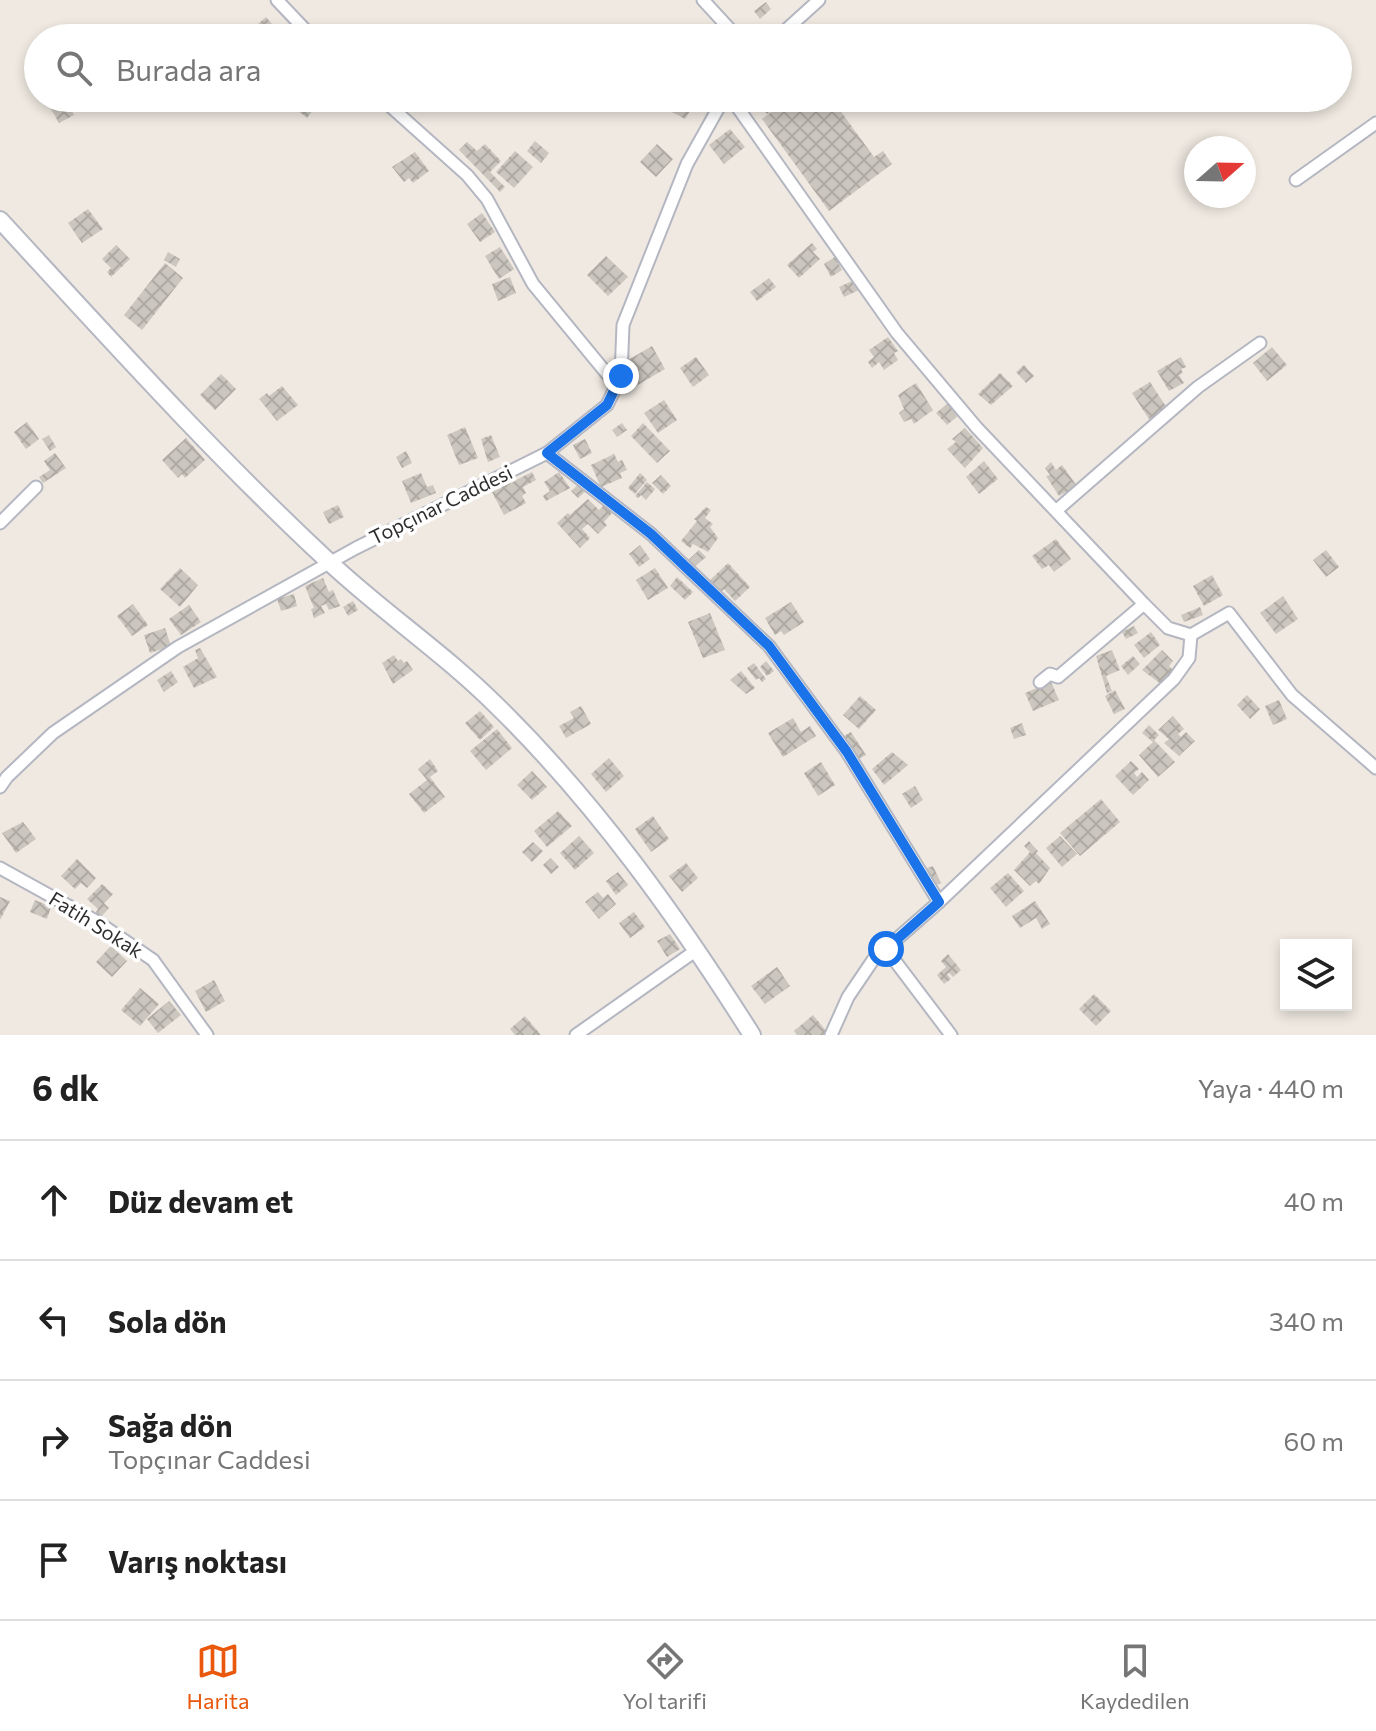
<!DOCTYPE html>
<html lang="tr">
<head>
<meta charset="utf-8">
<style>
	:root { --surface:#fff; --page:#f2f2f2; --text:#222; --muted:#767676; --line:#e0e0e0; --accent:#ea580c }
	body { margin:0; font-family:Commissioner,sans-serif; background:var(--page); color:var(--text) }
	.controls { position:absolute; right:24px; bottom:24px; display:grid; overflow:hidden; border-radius:0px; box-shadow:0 4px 12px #0003 }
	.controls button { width:72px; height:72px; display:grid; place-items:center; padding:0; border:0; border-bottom:2px solid var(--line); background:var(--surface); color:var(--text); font:40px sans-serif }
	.compass { position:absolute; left:1184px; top:136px; width:72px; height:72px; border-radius:50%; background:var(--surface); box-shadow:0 4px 12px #0003; rotate:70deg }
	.stop { position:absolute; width:24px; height:24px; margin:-18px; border:6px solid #1a73e8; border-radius:50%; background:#fff }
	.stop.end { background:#1a73e8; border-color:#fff; box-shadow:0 2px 8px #0008 }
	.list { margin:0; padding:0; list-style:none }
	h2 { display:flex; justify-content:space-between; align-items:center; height:104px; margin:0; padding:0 32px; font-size:34px }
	h2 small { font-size:26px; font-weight:400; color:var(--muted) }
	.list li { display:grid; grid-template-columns:52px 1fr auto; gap:24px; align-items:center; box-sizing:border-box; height:120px; padding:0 32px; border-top:2px solid var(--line) }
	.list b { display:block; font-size:30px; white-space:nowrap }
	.list p { margin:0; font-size:26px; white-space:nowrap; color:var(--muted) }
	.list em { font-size:26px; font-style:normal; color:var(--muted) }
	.icon { flex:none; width:44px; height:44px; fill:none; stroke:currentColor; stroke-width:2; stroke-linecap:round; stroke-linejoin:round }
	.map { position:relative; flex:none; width:1376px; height:1035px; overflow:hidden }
	.search { position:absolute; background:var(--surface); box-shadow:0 4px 12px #0003; left:24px; right:24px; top:24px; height:88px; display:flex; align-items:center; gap:20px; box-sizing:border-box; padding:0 28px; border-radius:44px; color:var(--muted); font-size:30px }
	.sheet { height:584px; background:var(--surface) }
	nav { display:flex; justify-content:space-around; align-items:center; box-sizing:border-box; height:112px; border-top:2px solid var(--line); background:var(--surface); font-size:22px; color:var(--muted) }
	nav a { display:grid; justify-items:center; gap:4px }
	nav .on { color:var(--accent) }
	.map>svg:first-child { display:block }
	.building { fill:url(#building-cross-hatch) }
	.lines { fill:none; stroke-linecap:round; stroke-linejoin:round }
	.street-casing { stroke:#b4b7c1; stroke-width:15 }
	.secondary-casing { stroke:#b4b7c1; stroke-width:20 }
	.street { stroke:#fff; stroke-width:11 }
	.secondary { stroke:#fff; stroke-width:16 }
	.route { stroke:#1a73e8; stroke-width:10 }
	.labels { text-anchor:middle; stroke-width:7; stroke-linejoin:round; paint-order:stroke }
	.street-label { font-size:20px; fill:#2e2e2e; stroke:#fff }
</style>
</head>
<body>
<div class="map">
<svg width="1376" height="1035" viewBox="0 0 1376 1035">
	<defs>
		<pattern id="building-cross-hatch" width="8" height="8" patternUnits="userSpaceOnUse" patternTransform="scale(2)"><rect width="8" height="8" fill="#cbc7bf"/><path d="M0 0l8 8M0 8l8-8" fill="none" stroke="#afaba4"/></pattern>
	</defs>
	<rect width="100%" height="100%" fill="#efe9e1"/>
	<g class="building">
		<polygon points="766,2 771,9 760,19 754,11"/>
		<polygon points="266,17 284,38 254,38 249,32"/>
		<polygon points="55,98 65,98 74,115 59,123 47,102"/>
		<polygon points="287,98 316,98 320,101 307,118 285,100"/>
		<polygon points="672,98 698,98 685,119 665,108"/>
		<polygon points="752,98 776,98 780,102 767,114"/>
		<polygon points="790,98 831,98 874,157 883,151 892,164 829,211 762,119"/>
		<polygon points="730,129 745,147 724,164 709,145"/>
		<polygon points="535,141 549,153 541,163 527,151"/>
		<polygon points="467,142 477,151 485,144 501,161 490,172 505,187 500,192 459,150"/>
		<polygon points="657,144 673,159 656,177 640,162"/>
		<polygon points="515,151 533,167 514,188 496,172"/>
		<polygon points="415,152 429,171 413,183 409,178 404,182 392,167"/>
		<polygon points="88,209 103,229 82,243 68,223"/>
		<polygon points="482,213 495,232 480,242 467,224"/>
		<polygon points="812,243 817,249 813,252 820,259 799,278 787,265"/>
		<polygon points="116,245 130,259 111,277 107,272 111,268 102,259"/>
		<polygon points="500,247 514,269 499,279 485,256"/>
		<polygon points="168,252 180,259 176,267 164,260"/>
		<polygon points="606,256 628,277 608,296 587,275"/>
		<polygon points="835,257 842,270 831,277 824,264"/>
		<polygon points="165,263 183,278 142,330 124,315"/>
		<polygon points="510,277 516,293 498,301 492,284"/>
		<polygon points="769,278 776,287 757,301 750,292"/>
		<polygon points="854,280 859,290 844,297 839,287"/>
		<polygon points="888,337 898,351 894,353 898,360 884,370 879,362 872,368 868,362 874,357 869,350"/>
		<polygon points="652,346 665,369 636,386 623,363"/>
		<polygon points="1272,347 1287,365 1267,381 1253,363"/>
		<polygon points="696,357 709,375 693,387 680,368"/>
		<polygon points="1181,357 1186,367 1181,369 1183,373 1179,375 1184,383 1169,391 1157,371"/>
		<polygon points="1024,365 1034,376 1026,383 1016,372"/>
		<polygon points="1000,373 1013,386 991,405 978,394"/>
		<polygon points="221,374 236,389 215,410 200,395"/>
		<polygon points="1150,382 1167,408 1149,419 1132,393"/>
		<polygon points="916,383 933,410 914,424 911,419 904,422 899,413 904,409 898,395"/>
		<polygon points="282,386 298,405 277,421 259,399 267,393 269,396"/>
		<polygon points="664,400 677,420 658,433 644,413"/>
		<polygon points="948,403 958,416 947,425 936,413"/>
		<polygon points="27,422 39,439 26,449 14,432"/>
		<polygon points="622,423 627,430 617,437 612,430"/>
		<polygon points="643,423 670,451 657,463 631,436"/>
		<polygon points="465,427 478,458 459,465 447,435"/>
		<polygon points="965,428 983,448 965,468 947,449 956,442 952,439"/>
		<polygon points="49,435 56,447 50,451 42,439"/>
		<polygon points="491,435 500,457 488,462 481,439"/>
		<polygon points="186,438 205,460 185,478 182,474 178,478 162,460"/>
		<polygon points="585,439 592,453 580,459 573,445"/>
		<polygon points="406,451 412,463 402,468 396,457"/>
		<polygon points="55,453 66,468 43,483 39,477 50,470 44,461"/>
		<polygon points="614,454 618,462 622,460 627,470 620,473 622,478 601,487 591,465"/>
		<polygon points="984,461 998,479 979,494 966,477"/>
		<polygon points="1051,462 1056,470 1062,465 1077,486 1059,496 1046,476 1050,475 1045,468"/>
		<polygon points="532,472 536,480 523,487 526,493 522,496 526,503 504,515 492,492"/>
		<polygon points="559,472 570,488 546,501 543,496 550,491 544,482"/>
		<polygon points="421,473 427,487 433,485 436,493 411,503 402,481"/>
		<polygon points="640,473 647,480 635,494 628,488"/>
		<polygon points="661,475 671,486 663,494 652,483"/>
		<polygon points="647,482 655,489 646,500 641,495 638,498 635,496"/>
		<polygon points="579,484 586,491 578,498 571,491"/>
		<polygon points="588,499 599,510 604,505 612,513 604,522 607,525 598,534 588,524 582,529 590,538 580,548 557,523 568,513 570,515"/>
		<polygon points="338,505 344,517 329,524 323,512"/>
		<polygon points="706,507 711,510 705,518 713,524 710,527 718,538 708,552 693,544 690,548 681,541 697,521 694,519"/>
		<polygon points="1056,539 1071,559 1054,572 1049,565 1042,569 1032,556"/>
		<polygon points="640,545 650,559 639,567 629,554"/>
		<polygon points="699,550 706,557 691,570 685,563"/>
		<polygon points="1326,550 1339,567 1326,577 1313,560"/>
		<polygon points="728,563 750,587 735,601 724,589 719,594 708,582"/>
		<polygon points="180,568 198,585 180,607 160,589"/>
		<polygon points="655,568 668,588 648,600 636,580"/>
		<polygon points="1212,575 1223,595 1204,606 1193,586"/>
		<polygon points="677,577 693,592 685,600 670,586"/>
		<polygon points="323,578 329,592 333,590 340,606 329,610 326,604 321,606 325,613 314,618 311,609 314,608 305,586"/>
		<polygon points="294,594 297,606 281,611 277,599"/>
		<polygon points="1283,596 1298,619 1276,634 1260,613"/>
		<polygon points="353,601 358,610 348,616 343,607"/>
		<polygon points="791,602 804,622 784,635 781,631 775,635 765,618"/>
		<polygon points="133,604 148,625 132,636 117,616"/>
		<polygon points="189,605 201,622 181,635 169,619"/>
		<polygon points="1200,607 1203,615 1184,622 1181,615"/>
		<polygon points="710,613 725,650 703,658 688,622"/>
		<polygon points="1134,626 1138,633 1126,639 1122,632"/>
		<polygon points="165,628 171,646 150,653 144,635"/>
		<polygon points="1151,632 1160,645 1144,658 1134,645"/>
		<polygon points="200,648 217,677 194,688 183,667 198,658 195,650"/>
		<polygon points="1112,650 1120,670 1106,676 1112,691 1107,693 1096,656"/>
		<polygon points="1162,650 1173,661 1169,666 1174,671 1161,684 1142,670"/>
		<polygon points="394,655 398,661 401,659 404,663 407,661 413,670 393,684 382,663"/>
		<polygon points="1133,656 1140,664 1128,675 1121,666"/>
		<polygon points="766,661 774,671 767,676 760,667"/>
		<polygon points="754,663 766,679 762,682 759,678 756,680 747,668"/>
		<polygon points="171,671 178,682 164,692 157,680"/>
		<polygon points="741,671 755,688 746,694 730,680"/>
		<polygon points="1051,682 1059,700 1033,711 1025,693"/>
		<polygon points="1115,690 1125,709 1114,714 1105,696"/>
		<polygon points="1247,695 1260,709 1250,719 1237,705"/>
		<polygon points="860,696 876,710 859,729 843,715"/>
		<polygon points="1279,700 1287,719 1273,725 1265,706"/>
		<polygon points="581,706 591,724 566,738 559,726 574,718 570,712"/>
		<polygon points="480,711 494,727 480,740 465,723"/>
		<polygon points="1173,716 1184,729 1178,734 1181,737 1186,732 1195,741 1179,756 1164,743 1169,739 1158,730"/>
		<polygon points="793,718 801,732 810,726 816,736 783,757 768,733"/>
		<polygon points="1022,723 1026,735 1014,739 1010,728"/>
		<polygon points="1149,725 1159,735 1154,740 1175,762 1158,777 1139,755 1153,742 1142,733"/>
		<polygon points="497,729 512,748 486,770 470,751"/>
		<polygon points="851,732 866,755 859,759 844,736"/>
		<polygon points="892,752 908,765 884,785 872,769"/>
		<polygon points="609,758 624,776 606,792 591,774"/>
		<polygon points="430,759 438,771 430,777 445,797 424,813 409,794 427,780 418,769"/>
		<polygon points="1131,761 1139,769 1134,773 1137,777 1142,772 1149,780 1133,795 1115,776"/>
		<polygon points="821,762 835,785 818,796 804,773"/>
		<polygon points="532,771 547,787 532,800 517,785"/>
		<polygon points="915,786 923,800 911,808 902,794"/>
		<polygon points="1101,799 1120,822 1080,856 1060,833"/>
		<polygon points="558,811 572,826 547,847 534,831"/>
		<polygon points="653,816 669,839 651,852 635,829"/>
		<polygon points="23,822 36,839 16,853 2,833"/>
		<polygon points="579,836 594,853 575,870 560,853"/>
		<polygon points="1060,836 1077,854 1062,867 1046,848"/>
		<polygon points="1029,841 1038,851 1036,853 1050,868 1039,884 1036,881 1030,886 1014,870 1030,852 1024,846"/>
		<polygon points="533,842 543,851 532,862 522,852"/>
		<polygon points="551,858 559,867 551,874 543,865"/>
		<polygon points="77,859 96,878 87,888 81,883 75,889 61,876"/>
		<polygon points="686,863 698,878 682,892 669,876"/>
		<polygon points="933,866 941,883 934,886 927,868"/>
		<polygon points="618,872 628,885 616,895 606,881"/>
		<polygon points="1008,873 1024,891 1006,907 990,888"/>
		<polygon points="102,884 113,894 104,903 109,908 101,917 96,912 98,909 87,899"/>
		<polygon points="598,892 603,898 608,894 616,904 599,919 585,902"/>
		<polygon points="0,897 10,901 0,920"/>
		<polygon points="35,900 51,907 47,919 30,912"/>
		<polygon points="1035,901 1050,924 1042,929 1036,918 1020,928 1012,916"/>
		<polygon points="634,912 645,927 630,938 619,923"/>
		<polygon points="670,934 680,949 667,957 657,941"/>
		<polygon points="111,946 127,961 112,977 96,962"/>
		<polygon points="948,954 961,970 953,977 949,973 947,974 951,979 944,984 937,975 946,967 941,961"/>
		<polygon points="777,967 790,986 765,1004 751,986"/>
		<polygon points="214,980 225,1001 206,1012 195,991"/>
		<polygon points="140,988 159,1004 140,1026 121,1010"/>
		<polygon points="1094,994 1111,1011 1096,1026 1079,1009"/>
		<polygon points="169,1001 181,1015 158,1033 147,1019"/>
		<polygon points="813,1015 827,1032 824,1035 797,1035 794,1031"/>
		<polygon points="525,1016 541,1035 515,1035 510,1029"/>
	</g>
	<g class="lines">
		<defs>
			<g id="street">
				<polyline points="277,0 313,38"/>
				<polyline points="703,0 738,38"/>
				<polyline points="777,38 819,0"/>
				<polyline points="381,98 467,175 487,199 533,284 617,386"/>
				<polyline points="731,98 897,333 977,428 1144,604 1168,628 1191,635 1229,613 1292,695 1376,768"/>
				<polyline points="1296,180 1376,123"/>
				<polyline points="547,453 651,534 769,646 847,752 939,902"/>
				<polyline points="1057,510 1198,387 1260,343"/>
				<polyline points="0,523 36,487"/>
				<polyline points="1040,682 1050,674 1058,677 1144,604"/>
				<polyline points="0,787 7,777 53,733 178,647 356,548 547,453 607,405 621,376 623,325 687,164 724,98"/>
				<polyline points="0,868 96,921 153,960 207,1035"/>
				<polyline points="886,949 951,1035"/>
				<polyline points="576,1035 698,949"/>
				<polyline points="831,1035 848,997 873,960 939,902 1174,679 1189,658 1191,635"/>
			</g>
			<path id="secondary" d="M0,220C106,335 212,453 327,560C381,611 444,653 497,706C596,803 678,918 752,1035"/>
		</defs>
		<use href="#street" class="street-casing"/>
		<use href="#secondary" class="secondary-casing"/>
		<use href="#street" class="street"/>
		<use href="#secondary" class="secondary"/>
	</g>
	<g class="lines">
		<polyline class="route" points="621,376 607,405 547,453 651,534 769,646 847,752 939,902 886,949"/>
	</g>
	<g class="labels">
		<g class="street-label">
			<text transform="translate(441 505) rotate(-26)" y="7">Topçınar Caddesi</text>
			<text transform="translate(96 925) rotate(32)" y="7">Fatih Sokak</text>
		</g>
	</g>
</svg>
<div class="controls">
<button><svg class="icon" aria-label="layers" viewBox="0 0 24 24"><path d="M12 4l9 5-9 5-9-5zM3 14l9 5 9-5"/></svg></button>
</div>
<svg class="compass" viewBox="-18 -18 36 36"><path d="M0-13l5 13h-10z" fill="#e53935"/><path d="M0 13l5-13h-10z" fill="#767676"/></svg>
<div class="stop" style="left:886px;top:949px"></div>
<div class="stop end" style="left:621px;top:376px"></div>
<div class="search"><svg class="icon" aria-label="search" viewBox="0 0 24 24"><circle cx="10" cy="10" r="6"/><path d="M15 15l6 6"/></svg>Burada ara</div>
</div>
<section class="sheet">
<h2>6 dk<small>Yaya · 440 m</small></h2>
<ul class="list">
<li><svg class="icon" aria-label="ahead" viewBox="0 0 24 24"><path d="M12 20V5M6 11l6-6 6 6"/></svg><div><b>Düz devam et</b></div><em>40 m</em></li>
<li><svg class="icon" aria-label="left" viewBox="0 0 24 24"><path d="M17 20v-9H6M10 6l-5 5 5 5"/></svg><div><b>Sola dön</b></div><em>340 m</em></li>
<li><svg class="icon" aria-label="right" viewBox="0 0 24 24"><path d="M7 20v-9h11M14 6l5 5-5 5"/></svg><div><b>Sağa dön</b><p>Topçınar Caddesi</p></div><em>60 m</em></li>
<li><svg class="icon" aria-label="arrive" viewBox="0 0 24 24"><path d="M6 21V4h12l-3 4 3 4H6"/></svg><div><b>Varış noktası</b></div></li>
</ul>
</section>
<nav>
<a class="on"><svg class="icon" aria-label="map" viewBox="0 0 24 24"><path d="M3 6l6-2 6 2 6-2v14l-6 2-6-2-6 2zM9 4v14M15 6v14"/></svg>Harita</a>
<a><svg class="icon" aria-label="directions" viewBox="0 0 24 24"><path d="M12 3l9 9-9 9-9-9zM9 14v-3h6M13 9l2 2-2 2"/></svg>Yol tarifi</a>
<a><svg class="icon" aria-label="saved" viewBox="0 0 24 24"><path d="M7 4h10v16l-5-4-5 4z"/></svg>Kaydedilen</a>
</nav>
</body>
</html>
